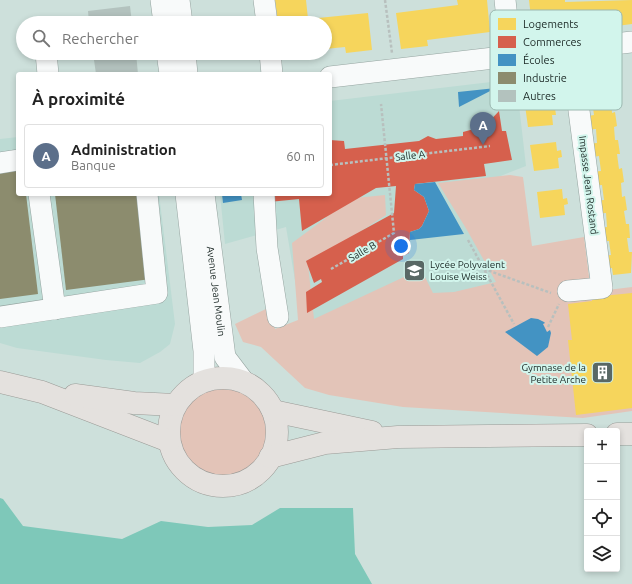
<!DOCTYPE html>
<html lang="fr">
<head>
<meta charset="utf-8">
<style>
	:root { --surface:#fff; --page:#f6f6f6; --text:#222; --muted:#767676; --line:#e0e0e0; --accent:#596865 }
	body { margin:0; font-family:Ubuntu,sans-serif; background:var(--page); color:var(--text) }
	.controls { position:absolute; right:12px; bottom:12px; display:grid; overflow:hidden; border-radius:4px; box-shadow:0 2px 6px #0003 }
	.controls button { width:36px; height:36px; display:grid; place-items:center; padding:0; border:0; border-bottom:1px solid var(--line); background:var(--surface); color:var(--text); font:20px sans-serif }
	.you { position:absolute; left:401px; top:246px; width:14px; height:14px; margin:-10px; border:3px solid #fff; border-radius:50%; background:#1a73e8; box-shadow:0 0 0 6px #1a73e833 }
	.badge { display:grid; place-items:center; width:26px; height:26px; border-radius:50%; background:var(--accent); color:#fff; font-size:13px; font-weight:700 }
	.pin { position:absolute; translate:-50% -33px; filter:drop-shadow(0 1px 2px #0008) }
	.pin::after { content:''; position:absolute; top:21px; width:14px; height:12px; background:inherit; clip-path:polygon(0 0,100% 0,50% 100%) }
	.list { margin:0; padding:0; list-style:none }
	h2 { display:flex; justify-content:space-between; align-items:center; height:52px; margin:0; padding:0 16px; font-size:17px }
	h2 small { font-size:13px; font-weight:400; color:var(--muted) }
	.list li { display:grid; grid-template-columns:26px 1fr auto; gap:12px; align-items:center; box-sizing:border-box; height:64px; margin:0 8px 8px; padding:0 8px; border:1px solid var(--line); border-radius:4px }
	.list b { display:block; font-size:15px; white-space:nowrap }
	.list p { margin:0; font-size:13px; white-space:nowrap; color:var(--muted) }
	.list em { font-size:13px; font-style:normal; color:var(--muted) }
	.icon { flex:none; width:22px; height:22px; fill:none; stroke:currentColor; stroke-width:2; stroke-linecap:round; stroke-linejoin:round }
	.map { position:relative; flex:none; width:632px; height:584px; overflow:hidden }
	.search { position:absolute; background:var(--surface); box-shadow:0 2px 6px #0003; left:16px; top:16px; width:316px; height:44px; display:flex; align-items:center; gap:10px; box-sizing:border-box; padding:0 14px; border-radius:22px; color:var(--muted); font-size:15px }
	.panel { position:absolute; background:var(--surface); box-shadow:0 2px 6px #0003; left:16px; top:72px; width:316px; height:124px; border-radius:4px }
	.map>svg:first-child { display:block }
	.built { fill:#bcdbd4 }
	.green { fill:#e3c4b8 }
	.water { fill:#7ec8b9 }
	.homes { fill:#f6d55c }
	.shops { fill:#d6604d }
	.schools { fill:#4393c3 }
	.industry { fill:#8c8c6e }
	.building { fill:#b3c2be }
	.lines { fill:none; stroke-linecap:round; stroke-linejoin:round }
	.minor-casing { stroke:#95a4a0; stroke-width:22 }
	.major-casing { stroke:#9a9a96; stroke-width:23 }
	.path { stroke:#b8c0be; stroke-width:2.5; stroke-dasharray:3 2; stroke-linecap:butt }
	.minor { stroke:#f8fafa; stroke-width:21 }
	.major { stroke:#e4e1de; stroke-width:22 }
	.labels { text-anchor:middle; stroke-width:4; stroke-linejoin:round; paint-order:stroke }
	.street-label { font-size:10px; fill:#1b2825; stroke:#d2f5ec }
	.poi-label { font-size:10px; fill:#1b2825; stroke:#d2f5ec; text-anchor:start }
	.key { fill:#d2f5ec; stroke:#9bb8b0; stroke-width:1 }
	.key-label { font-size:11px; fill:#1b2825 }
</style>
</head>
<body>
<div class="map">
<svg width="632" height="584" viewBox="0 0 632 584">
	<rect width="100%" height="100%" fill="#cde0db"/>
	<g class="built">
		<polygon points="516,79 526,166 488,181 558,296 302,322 286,227 225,244 220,194 330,194 330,101"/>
		<polygon points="18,137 18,194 159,194 175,324 170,344 160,352 140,363 106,360 17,348 0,343 0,139"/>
	</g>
	<g class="green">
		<polygon points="510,175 523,177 532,246 584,237 591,292 632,287 632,411 583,418 403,407 329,395 305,388 261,347 243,342 235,324 270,307 275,329 298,320 292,243 326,218 326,201 385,195 386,215 308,265 314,319 421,269 433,293 454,292 496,282 467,230 438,183"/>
		<circle cx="223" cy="433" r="44"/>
	</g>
	<polygon class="water" points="0,498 3,499 23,526 122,539 161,521 208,527 252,525 280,508 353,508 355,554 372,584 0,584"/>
	<g class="homes">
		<polygon points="275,0 306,0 308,19 368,13 372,50 346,53 345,47 325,49 325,23 278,23"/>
		<polygon points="457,0 487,0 490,32 427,40 428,46 401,49 396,13 458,5"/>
		<polygon points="529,0 565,0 565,2 632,0 632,24 555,34 553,19 549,20 550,33 533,35"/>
		<polygon points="609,58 610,71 607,71 609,85 612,84 614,99 611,99 612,113 615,112 617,126 614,127 615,140 618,140 620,154 617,154 619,169 622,168 624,182 621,183 622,197 625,196 627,210 624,211 626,224 629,224 630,238 627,238 629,252 632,252 631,273 613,275 612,268 601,269 600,256 611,255 609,241 598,242 597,228 607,227 606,213 595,214 593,201 604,200 602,185 591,186 590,172 601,171 599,156 588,158 586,144 597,143 596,129 585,130 583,117 594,115 592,100 581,101 580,89 591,87 587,60"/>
		<polygon points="548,85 551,108 555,108 556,115 552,115 553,125 528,127 524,98"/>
		<polygon points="556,142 557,151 561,150 562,157 558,158 559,168 534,171 530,145"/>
		<polygon points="562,189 563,199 567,198 568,204 564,205 565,215 540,218 537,192"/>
		<polygon points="632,293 632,408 576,415 568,340 572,340 568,304 592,301 592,297"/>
	</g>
	<polygon class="shops" points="499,111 502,131 506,131 512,160 484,164 486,176 415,184 414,190 424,197 429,211 422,226 419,229 410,232 409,253 403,256 403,259 307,313 306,292 322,282 321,279 314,283 306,261 394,213 396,186 376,188 302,231 299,199 269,202 268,194 330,194 330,140 344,141 345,149 419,141 428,136 436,139 463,136 463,132 485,126"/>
	<g class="schools">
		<polygon points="496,88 459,107 458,92"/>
		<polygon points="435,182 464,234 410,240 410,232 419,229 422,226 429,211 424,197 414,190 415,184"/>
		<polygon points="222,194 241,194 242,200 223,203"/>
		<polygon points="531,318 538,319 544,322 545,323 543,324 547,332 550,330 551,333 548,347 537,356 505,332"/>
	</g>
	<g class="industry">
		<polygon points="18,168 18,194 26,194 38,294 0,299 0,170"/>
		<polygon points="55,194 141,194 151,279 66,290"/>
	</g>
	<g class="building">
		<polygon points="130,6 132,23 89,23 88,11"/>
		<polygon points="93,53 136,53 138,74 96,74"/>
	</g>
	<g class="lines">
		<defs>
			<g id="minor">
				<polyline points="161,0 164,23"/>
				<polyline points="179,0 182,23"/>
				<polyline points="264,0 267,23"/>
				<polyline points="505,0 511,55"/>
				<polyline points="46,53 48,74"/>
				<polyline points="167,53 170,74"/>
				<polyline points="185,53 187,74"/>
				<polyline points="270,53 272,74"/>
				<polyline points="330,77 632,42"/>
				<polyline points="0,163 18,160"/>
				<polyline points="39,194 55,309"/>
				<polyline points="186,194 204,351 204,381"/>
				<path id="s1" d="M204,194L225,357L244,382"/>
				<polyline points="264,194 267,248 278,317"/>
				<polyline points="568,291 602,288 571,49"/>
				<polyline points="0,317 157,293 147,194"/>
			</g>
			<g id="major">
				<circle cx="223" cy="432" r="54"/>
				<polyline points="0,382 42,392 169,441"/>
				<polyline points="75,395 134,403 175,405"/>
				<polyline points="273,411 372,432"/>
				<polyline points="617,434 632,434"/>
				<polyline points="270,457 325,443 398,437 587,435"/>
			</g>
		</defs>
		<use href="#minor" class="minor-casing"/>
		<use href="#major" class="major-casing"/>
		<g class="path">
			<polyline points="385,0 392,53"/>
			<polyline points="330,165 490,146"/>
			<polyline points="468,240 514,324"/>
			<polyline points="331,269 394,233 381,104"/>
			<polyline points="484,269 551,293"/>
			<polyline points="548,327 559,304"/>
		</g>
		<use href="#minor" class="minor"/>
		<use href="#major" class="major"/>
	</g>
	<defs>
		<symbol id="school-square" viewBox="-11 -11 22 22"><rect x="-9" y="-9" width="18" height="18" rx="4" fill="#596865" stroke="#d2f5ec"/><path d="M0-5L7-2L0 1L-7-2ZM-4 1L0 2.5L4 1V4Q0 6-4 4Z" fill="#fff"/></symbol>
		<symbol id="building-square" viewBox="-11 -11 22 22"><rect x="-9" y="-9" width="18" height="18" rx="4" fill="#596865" stroke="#d2f5ec"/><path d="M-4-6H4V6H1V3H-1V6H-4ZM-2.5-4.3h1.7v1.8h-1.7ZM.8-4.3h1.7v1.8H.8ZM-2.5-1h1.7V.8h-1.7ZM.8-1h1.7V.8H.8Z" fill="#fff"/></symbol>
	</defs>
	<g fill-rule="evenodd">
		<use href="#school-square" x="402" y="258" width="25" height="25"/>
		<use href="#building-square" x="590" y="360" width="25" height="25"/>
	</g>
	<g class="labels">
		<g class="street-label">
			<text transform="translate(410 155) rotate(-7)" y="4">Salle A</text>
			<text transform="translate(589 185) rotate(83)" y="4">Impasse Jean Rostand</text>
			<text transform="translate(362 251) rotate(-30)" y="4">Salle B</text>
			<text dy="4" stroke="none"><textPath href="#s1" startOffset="98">Avenue Jean Moulin</textPath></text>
		</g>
		<g class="poi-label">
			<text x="430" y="268">Lycée Polyvalent<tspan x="430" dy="12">Louise Weiss</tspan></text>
			<text x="586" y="371" text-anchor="end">Gymnase de la<tspan x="586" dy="12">Petite Arche</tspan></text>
		</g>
	</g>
	<rect x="490" y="10" width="132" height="100" rx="6" class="key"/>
	<rect x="498" y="18" width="18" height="12" fill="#f6d55c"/>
	<rect x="498" y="36" width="18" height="12" fill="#d6604d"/>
	<rect x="498" y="54" width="18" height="12" fill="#4393c3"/>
	<rect x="498" y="72" width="18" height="12" fill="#8c8c6e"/>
	<rect x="498" y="90" width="18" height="12" fill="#b3c2be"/>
	<g class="key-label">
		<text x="523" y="28">Logements</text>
		<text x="523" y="46">Commerces</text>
		<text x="523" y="64">Écoles</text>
		<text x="523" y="82">Industrie</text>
		<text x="523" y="100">Autres</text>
	</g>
</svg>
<div class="controls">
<button>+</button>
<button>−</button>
<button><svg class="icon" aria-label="locate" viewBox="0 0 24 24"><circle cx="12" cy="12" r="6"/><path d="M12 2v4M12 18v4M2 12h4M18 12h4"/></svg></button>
<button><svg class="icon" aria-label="layers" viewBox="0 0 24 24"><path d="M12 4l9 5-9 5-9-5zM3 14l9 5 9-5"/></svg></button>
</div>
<div class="you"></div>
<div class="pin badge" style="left:483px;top:145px;background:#5c6f8a">A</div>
<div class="search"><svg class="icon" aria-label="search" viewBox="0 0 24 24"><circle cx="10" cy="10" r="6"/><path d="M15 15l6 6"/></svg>Rechercher</div>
<section class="panel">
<h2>À proximité<small></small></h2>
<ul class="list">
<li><span class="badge" style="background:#5c6f8a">A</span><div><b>Administration</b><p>Banque</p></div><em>60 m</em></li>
</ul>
</section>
</div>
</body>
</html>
